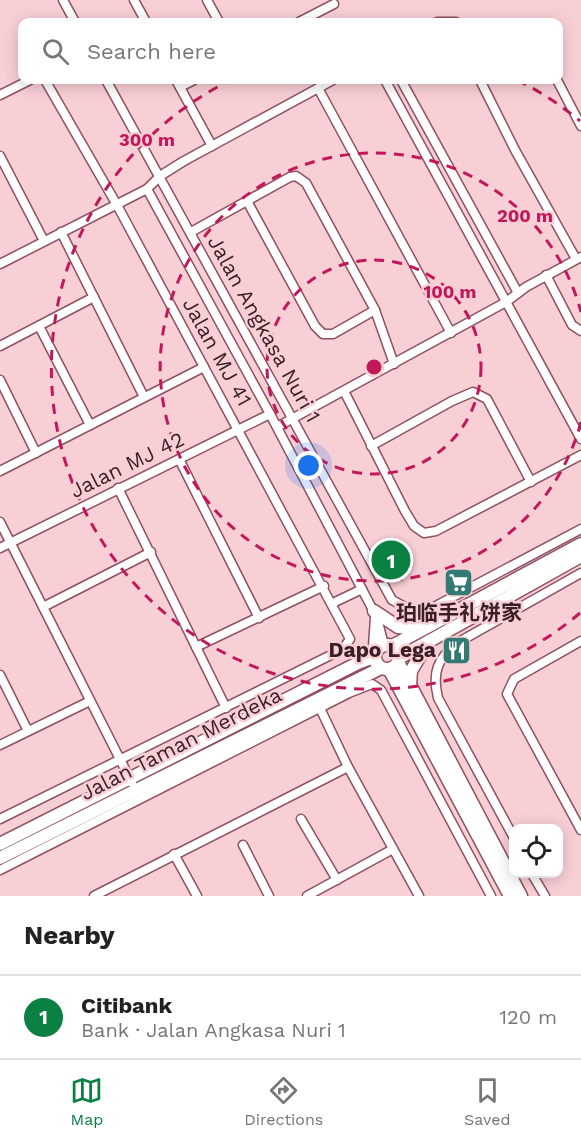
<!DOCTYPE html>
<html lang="en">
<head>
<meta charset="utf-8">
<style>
	:root { --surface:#fff; --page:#f2f2f2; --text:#222; --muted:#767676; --line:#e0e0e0; --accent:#0b8043 }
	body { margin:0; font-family:"Work Sans","Noto Sans SC",sans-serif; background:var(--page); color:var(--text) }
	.controls { position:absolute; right:18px; bottom:18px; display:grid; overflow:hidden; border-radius:12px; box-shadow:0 3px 15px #0003 }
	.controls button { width:54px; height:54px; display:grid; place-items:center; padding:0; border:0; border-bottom:2px solid var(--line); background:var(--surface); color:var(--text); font:30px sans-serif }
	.you { position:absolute; left:309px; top:466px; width:21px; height:21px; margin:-15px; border:4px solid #fff; border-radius:50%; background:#1a73e8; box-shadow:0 0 0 9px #1a73e833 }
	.badge { display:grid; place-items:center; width:39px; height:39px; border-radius:50%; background:var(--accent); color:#fff; font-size:20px; font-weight:700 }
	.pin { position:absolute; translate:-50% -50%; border:3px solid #fff; box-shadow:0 2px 6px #0006 }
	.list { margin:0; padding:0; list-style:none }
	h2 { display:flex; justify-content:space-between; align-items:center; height:78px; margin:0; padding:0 24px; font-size:26px }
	h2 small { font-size:20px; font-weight:400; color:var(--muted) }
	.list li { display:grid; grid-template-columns:39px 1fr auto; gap:18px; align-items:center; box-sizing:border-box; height:84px; padding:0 24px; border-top:2px solid var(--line) }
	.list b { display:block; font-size:22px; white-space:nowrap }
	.list p { margin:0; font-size:20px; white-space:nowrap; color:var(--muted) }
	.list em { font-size:20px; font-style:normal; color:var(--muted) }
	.icon { flex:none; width:33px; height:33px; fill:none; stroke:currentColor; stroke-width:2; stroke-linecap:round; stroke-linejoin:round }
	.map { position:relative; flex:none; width:581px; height:896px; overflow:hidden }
	.search { position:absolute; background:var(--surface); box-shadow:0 3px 15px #0003; left:18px; right:18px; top:18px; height:66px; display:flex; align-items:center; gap:15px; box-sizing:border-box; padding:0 21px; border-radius:12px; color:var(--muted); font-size:22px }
	.sheet { height:162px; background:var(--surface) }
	nav { display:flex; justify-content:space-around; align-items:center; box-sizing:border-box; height:84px; border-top:2px solid var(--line); background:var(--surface); font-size:16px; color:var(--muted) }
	nav a { display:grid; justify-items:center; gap:3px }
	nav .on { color:var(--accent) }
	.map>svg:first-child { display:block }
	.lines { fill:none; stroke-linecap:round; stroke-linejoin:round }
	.minor-casing { stroke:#8d515e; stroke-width:11 }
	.secondary-casing { stroke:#8d515e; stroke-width:15 }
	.minor { stroke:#fff; stroke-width:8 }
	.secondary { stroke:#fff; stroke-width:12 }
	.ring { fill:none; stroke:#c2185b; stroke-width:3; stroke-dasharray:10 8 }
	.labels { text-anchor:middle; stroke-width:5; stroke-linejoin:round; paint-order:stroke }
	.street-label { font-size:21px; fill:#391f24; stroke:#f9cfd6 }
	.poi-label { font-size:21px; font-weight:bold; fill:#391f24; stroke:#f9cfd6 }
	.centre { fill:#c2185b; stroke:#f9cfd6; stroke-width:3 }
	.ring-label { font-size:18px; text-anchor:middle; font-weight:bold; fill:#c2185b; stroke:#f9cfd6; stroke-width:5; stroke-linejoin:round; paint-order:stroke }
</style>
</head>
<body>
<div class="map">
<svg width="581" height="896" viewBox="0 0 581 896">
	<rect width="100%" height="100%" fill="#f9cfd6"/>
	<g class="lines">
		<defs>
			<g id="minor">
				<polyline points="63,0 75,22"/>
				<polyline points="134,0 146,22"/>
				<polyline points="207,0 219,22"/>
				<polyline points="299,22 334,4"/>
				<polyline points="437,22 456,22"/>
				<polyline points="106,80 392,600 411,610 430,609 581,529"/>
				<polyline points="176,80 212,146"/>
				<polyline points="385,80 581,439"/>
				<polyline points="401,80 518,293"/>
				<polyline points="480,80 515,150 576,259"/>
				<polyline points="557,80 581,126"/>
				<polyline points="180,87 194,80"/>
				<polyline points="318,88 451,333"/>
				<polyline points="0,95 30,80"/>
				<polyline points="0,156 44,241"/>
				<polyline points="147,189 270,414 375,614"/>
				<polyline points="247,201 315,326 323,334 333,334 375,310"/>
				<polyline points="61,232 144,397"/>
				<polyline points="191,232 290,177 296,176 306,183 375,310 394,364"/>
				<polyline points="0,264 147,189 160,176 184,161 333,80"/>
				<polyline points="546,275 572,325 581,331"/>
				<polyline points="39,326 90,425"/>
				<polyline points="0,346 94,297"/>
				<polyline points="0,380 36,453"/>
				<polyline points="344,391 405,511 414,526 424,533 436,531 581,455"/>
				<polyline points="277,427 506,302 526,287 581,257"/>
				<polyline points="371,446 452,401 473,392 487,399 531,482"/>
				<polyline points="179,459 259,618"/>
				<polyline points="0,471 204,367"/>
				<polyline points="118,488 226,708"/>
				<polyline points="0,522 132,783"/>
				<polyline points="0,548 270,414"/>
				<polyline points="333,603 362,589"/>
				<polyline points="43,607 151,552"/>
				<polyline points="379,626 384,645"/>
				<polyline points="581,641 514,679 507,694 581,830"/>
				<polyline points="196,647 324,586"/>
				<polyline points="0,675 28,731"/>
				<polyline points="318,704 348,767 419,896"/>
				<polyline points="0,745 90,701"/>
				<polyline points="0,819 343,649 350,639 117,205 45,80"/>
				<polyline points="301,819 337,880"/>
				<path d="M514,838L438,698C432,673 437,659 457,643L581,573"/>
				<polyline points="243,845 269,896"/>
				<polyline points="174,854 197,896"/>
				<polyline points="0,870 349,693 372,684 381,690 491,896"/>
				<polyline points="532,874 545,896"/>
				<polyline points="94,896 348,767"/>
				<polyline points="307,896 393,849"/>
			</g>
			<g id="secondary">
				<polyline points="374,611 398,627 422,629"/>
				<circle cx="387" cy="657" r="12"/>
				<polyline points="392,646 581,544"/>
				<polyline points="371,654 375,646 377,618"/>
				<polyline points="399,658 581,556"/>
				<polyline points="398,662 521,896"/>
				<polyline points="389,669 510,896"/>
				<polyline points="410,685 411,671 429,641"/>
				<polyline points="0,844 360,662 374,657"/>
				<polyline points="0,858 381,668"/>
			</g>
		</defs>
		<use href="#minor" class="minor-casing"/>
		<use href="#secondary" class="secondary-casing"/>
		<use href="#minor" class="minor"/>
		<use href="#secondary" class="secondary"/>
	</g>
	<g class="ring">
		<circle cx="374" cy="367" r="107"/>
		<path d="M581 422A214 214 0 1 1 581 312"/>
		<path d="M580 613A321 321 0 1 1 231 80M517 80A321 321 0 0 1 580 121"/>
	</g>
	<defs>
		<symbol id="supermarket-square" viewBox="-11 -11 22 22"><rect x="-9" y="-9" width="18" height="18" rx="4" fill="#327a73" stroke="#f9cfd6"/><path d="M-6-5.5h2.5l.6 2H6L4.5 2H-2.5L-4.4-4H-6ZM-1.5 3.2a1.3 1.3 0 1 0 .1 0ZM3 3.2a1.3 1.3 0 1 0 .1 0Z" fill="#fff"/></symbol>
		<symbol id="restaurant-square" viewBox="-11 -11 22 22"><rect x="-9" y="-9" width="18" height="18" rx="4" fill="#327a73" stroke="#f9cfd6"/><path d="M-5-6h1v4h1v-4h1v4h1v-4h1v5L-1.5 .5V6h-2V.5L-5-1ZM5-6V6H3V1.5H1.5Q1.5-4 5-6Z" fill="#fff"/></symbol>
	</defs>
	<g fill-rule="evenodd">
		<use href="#supermarket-square" x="442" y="566" width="33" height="33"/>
		<use href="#restaurant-square" x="440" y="634" width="33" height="33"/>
	</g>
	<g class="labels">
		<g class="street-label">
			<text transform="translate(264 329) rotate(61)" y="7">Jalan Angkasa Nuri 1</text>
			<text transform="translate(217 352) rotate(61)" y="7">Jalan MJ 41</text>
			<text transform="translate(127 465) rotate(-26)" y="7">Jalan MJ 42</text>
			<text transform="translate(181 744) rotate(-27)" y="7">Jalan Taman Merdeka</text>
		</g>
		<g class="poi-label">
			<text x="459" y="620">珀临手礼饼家</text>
			<text x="436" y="657" text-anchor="end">Dapo Lega</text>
		</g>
	</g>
	<circle cx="374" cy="367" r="9" class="centre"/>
	<g class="ring-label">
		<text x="147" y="146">300 m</text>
		<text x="525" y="222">200 m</text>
		<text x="450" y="298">100 m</text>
	</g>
</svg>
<div class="controls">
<button><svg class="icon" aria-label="locate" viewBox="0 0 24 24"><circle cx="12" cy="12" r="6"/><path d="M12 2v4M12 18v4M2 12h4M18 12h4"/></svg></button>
</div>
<div class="you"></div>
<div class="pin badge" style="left:391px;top:560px">1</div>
<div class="search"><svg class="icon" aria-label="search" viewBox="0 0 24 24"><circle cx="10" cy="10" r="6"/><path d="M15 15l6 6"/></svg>Search here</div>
</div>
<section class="sheet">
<h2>Nearby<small></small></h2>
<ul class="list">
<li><span class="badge">1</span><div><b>Citibank</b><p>Bank · Jalan Angkasa Nuri 1</p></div><em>120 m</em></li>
</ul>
</section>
<nav>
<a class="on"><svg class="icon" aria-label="map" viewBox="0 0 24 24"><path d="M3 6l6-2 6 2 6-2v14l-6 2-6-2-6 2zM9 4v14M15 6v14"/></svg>Map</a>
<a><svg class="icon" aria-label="directions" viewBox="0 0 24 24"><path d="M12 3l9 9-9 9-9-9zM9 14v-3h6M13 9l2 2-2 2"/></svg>Directions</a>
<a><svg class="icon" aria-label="saved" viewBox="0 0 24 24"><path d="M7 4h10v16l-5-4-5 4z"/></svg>Saved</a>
</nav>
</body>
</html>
